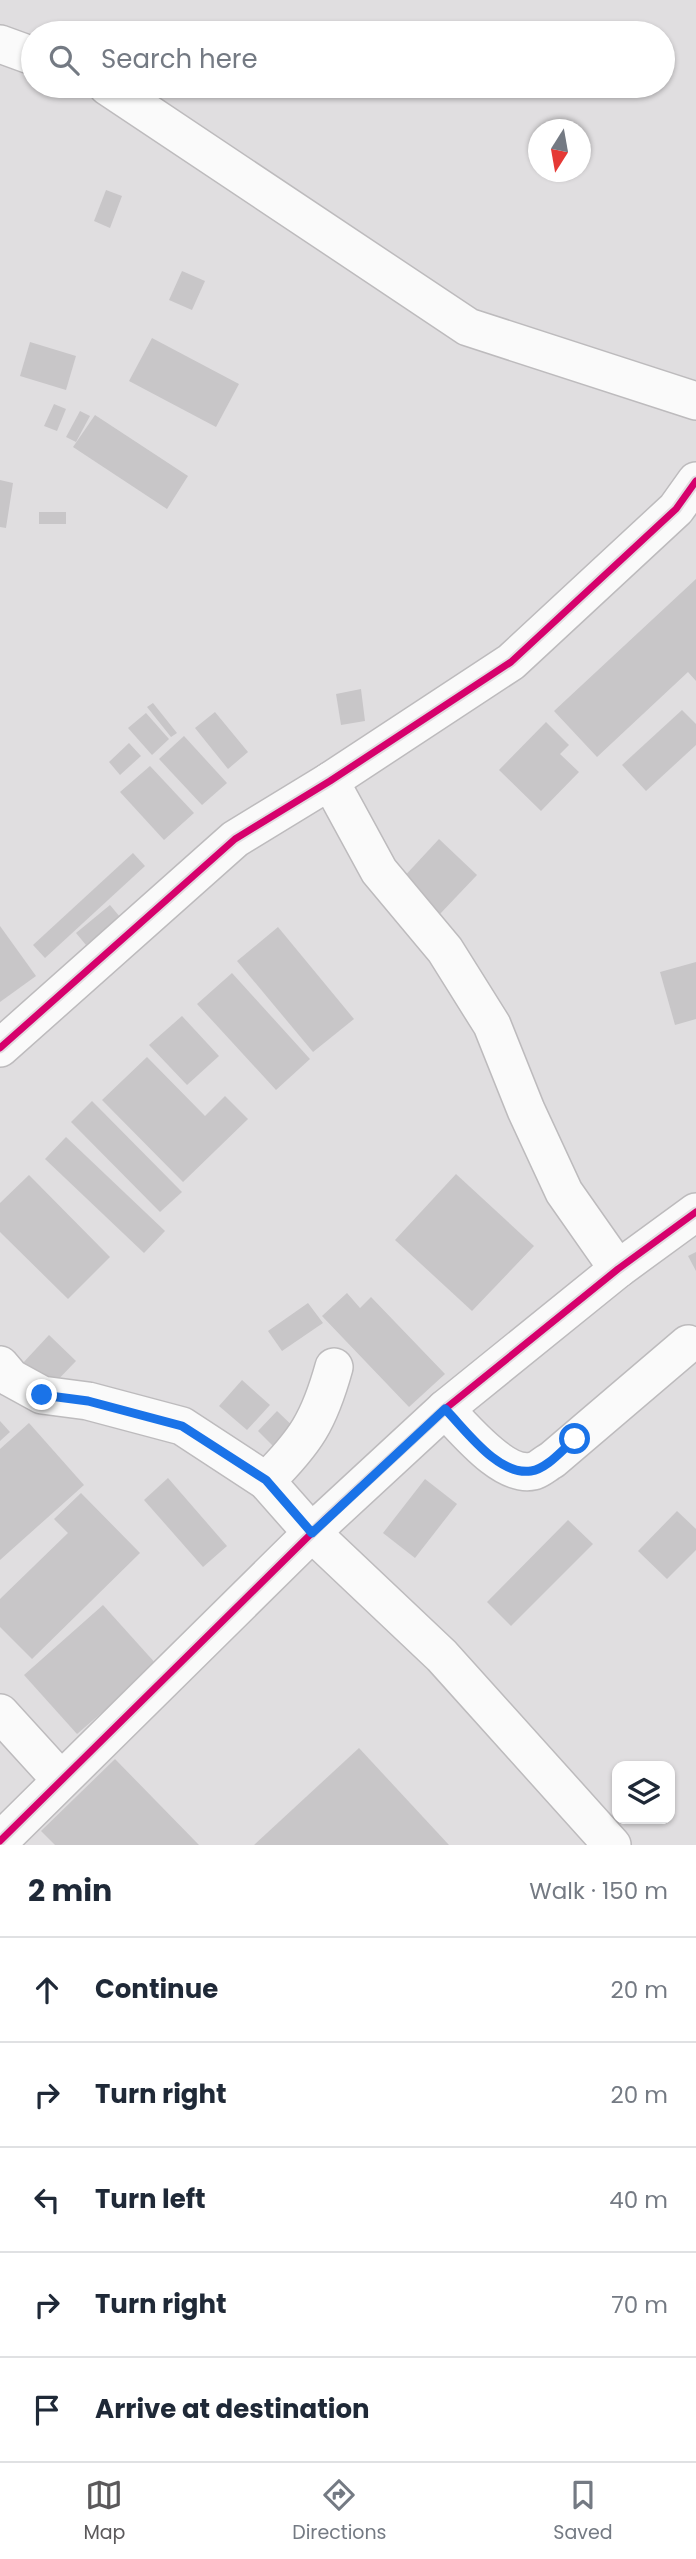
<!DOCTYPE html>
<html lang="en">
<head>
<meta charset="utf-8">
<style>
	:root { --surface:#fff; --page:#f6f6f7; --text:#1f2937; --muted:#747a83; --line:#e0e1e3; --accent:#5b595b }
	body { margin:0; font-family:Poppins,sans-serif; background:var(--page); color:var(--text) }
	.controls { position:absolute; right:21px; bottom:21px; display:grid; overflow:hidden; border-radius:14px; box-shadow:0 2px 5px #0004 }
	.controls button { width:63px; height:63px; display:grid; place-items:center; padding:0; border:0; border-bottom:2px solid var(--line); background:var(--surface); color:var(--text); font:35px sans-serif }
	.compass { position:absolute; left:528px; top:119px; width:63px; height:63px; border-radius:50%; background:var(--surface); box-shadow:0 2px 5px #0004; rotate:191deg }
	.stop { position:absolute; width:21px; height:21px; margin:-16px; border:5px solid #1a73e8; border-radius:50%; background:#fff }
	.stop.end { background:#1a73e8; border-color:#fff; box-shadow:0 2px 7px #0008 }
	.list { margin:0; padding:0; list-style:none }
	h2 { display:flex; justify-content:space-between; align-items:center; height:91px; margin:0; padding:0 28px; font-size:30px }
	h2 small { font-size:23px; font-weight:400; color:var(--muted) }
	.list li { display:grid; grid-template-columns:46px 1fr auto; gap:21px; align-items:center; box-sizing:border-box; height:105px; padding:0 28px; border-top:2px solid var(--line) }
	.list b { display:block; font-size:26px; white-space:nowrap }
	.list em { font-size:23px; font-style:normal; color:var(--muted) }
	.icon { flex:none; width:38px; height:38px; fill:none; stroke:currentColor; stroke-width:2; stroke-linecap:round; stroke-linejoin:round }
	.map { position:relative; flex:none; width:696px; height:1845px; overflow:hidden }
	.search { position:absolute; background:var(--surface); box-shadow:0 2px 5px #0004; left:21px; right:21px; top:21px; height:77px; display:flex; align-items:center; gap:18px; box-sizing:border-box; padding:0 24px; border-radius:38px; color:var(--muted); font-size:26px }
	.sheet { height:616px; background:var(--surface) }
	nav { display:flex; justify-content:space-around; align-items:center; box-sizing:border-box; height:98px; border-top:2px solid var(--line); background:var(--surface); font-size:19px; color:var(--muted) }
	nav a { display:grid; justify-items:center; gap:4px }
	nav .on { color:var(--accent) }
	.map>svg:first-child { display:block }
	.building { fill:#c8c6c8 }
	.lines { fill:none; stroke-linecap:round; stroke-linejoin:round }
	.minor-casing { stroke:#bdbbbd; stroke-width:40 }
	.minor { stroke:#fafafa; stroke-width:37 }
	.cycleway-casing { stroke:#e1dde1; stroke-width:11 }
	.cycleway { stroke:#d6006c; stroke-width:7 }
	.route { stroke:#1a73e8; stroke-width:9 }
</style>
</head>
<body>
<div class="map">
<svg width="696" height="1845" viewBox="0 0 696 1845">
	<rect width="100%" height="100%" fill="#e0dee0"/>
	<g class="building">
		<polygon points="106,190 122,196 110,228 94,221"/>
		<polygon points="182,271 205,281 192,310 169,300"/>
		<polygon points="152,338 239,384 216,427 129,381"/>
		<polygon points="30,342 76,356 66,390 20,376"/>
		<polygon points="54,404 66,409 57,431 44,426"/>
		<polygon points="80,411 90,416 76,442 66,437"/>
		<polygon points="95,415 188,476 167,509 73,447"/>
		<polygon points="0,480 13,483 6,528 0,527"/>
		<rect x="39" y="512" width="27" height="12"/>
		<polygon points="696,579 696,681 688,672 597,757 554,711"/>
		<polygon points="361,689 365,721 341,725 336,694"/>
		<polygon points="153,703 177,733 171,737 147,707"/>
		<polygon points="682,710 696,724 696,745 646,791 622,765"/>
		<polygon points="215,712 248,752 228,769 195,728"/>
		<polygon points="146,713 169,739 152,755 128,728"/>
		<polygon points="546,722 569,745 560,754 579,772 541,811 499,770"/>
		<polygon points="184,736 227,783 202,805 159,759"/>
		<polygon points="129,743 141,756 120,775 109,762"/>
		<polygon points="150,766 194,813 164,840 120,792"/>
		<polygon points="439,839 477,875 439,915 401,880"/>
		<polygon points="133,853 145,866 45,958 33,945"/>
		<polygon points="110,905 120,917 86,945 76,933"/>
		<polygon points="0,926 36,976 0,1002"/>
		<polygon points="278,927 354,1019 313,1052 237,961"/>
		<polygon points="696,962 696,1019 675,1025 660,972"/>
		<polygon points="232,973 310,1059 276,1090 197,1004"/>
		<polygon points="182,1016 219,1056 187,1085 149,1045"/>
		<polygon points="147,1057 205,1116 225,1096 248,1119 183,1182 102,1100"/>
		<polygon points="92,1101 182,1192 160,1212 71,1122"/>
		<polygon points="66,1137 165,1231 144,1253 45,1159"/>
		<polygon points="456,1174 534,1246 472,1311 395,1240"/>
		<polygon points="29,1175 110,1257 68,1299 0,1232 0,1203"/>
		<polygon points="696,1252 696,1271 688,1256"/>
		<polygon points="347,1293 360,1308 371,1297 445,1374 409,1407 322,1316"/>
		<polygon points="308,1303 323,1323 282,1351 268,1331"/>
		<polygon points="49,1335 76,1361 49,1389 22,1364"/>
		<polygon points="242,1380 270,1405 247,1430 219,1406"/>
		<polygon points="277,1411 299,1432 279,1452 258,1431"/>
		<polygon points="0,1421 10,1432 0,1441"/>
		<polygon points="29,1423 84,1485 0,1560 0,1449"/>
		<polygon points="168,1478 227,1546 203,1567 144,1500"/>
		<polygon points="425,1479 457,1504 415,1558 383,1533"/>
		<polygon points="81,1493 140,1553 32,1659 0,1627 0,1599 68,1533 54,1519"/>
		<polygon points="677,1511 696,1529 696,1550 667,1579 638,1551"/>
		<polygon points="568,1520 593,1544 511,1626 487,1602"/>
		<polygon points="103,1605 157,1665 77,1734 24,1675"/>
		<polygon points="359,1748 449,1845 254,1845"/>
		<polygon points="115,1759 199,1845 55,1845 41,1831"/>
	</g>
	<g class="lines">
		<defs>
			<g id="minor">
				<polyline points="0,44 33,56"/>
				<polyline points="107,86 468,327 696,401"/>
				<polyline points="330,781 379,871 445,950 492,1025 526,1110 564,1192 618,1269"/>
				<polyline points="0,1048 235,839 330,781 511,662 676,509 696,481"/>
				<polyline points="0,1365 11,1378 42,1395 88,1401 182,1426 266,1481 312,1533 442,1656 612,1845"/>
				<path d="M445,1409C464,1428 503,1478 533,1471C539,1470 546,1463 552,1460L688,1344"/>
				<path d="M266,1481C306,1441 319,1421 334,1367"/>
				<polyline points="0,1713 61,1780"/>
				<polyline points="0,1841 327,1518 445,1409 618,1269 696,1212"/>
			</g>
		</defs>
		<use href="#minor" class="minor-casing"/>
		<use href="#minor" class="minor"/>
		<defs>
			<g id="cycleway">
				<polyline points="0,1048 235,839 330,781 511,662 676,509 696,481"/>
				<polyline points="0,1841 327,1518 445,1409 618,1269 696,1212"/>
			</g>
		</defs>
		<use href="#cycleway" class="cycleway-casing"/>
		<use href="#cycleway" class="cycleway"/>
	</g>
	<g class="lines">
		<path class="route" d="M42,1395L88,1401L182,1426L266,1480L312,1533L445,1409C466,1430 498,1476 531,1471C547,1469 563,1449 575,1439"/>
	</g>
</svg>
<div class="controls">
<button><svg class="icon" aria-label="layers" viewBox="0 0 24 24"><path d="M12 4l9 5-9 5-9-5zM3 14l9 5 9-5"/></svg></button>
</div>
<svg class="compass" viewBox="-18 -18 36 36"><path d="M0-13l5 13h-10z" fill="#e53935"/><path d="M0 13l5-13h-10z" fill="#747a83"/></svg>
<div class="stop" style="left:575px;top:1439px"></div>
<div class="stop end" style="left:42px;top:1395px"></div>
<div class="search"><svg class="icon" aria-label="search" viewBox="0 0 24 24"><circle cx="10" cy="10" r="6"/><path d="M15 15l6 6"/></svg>Search here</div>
</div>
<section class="sheet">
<h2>2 min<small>Walk · 150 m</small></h2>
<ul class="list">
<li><svg class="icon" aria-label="ahead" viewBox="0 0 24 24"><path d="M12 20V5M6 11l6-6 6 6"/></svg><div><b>Continue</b></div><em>20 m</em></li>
<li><svg class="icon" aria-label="right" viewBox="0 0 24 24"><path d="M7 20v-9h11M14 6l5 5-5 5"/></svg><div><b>Turn right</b></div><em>20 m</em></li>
<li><svg class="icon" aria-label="left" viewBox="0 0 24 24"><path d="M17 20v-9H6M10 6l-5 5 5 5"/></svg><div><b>Turn left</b></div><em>40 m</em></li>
<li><svg class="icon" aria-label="right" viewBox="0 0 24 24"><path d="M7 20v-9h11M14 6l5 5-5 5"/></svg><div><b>Turn right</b></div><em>70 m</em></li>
<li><svg class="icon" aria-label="arrive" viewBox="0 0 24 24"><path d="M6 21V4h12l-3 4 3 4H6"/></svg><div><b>Arrive at destination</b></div></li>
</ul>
</section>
<nav>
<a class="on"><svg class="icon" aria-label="map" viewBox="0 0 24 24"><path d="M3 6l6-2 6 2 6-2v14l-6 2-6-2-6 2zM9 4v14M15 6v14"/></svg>Map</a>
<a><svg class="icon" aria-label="directions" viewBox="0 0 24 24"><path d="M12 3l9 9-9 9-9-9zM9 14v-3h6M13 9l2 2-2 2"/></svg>Directions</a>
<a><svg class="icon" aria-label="saved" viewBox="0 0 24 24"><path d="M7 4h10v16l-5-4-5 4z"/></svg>Saved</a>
</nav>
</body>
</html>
